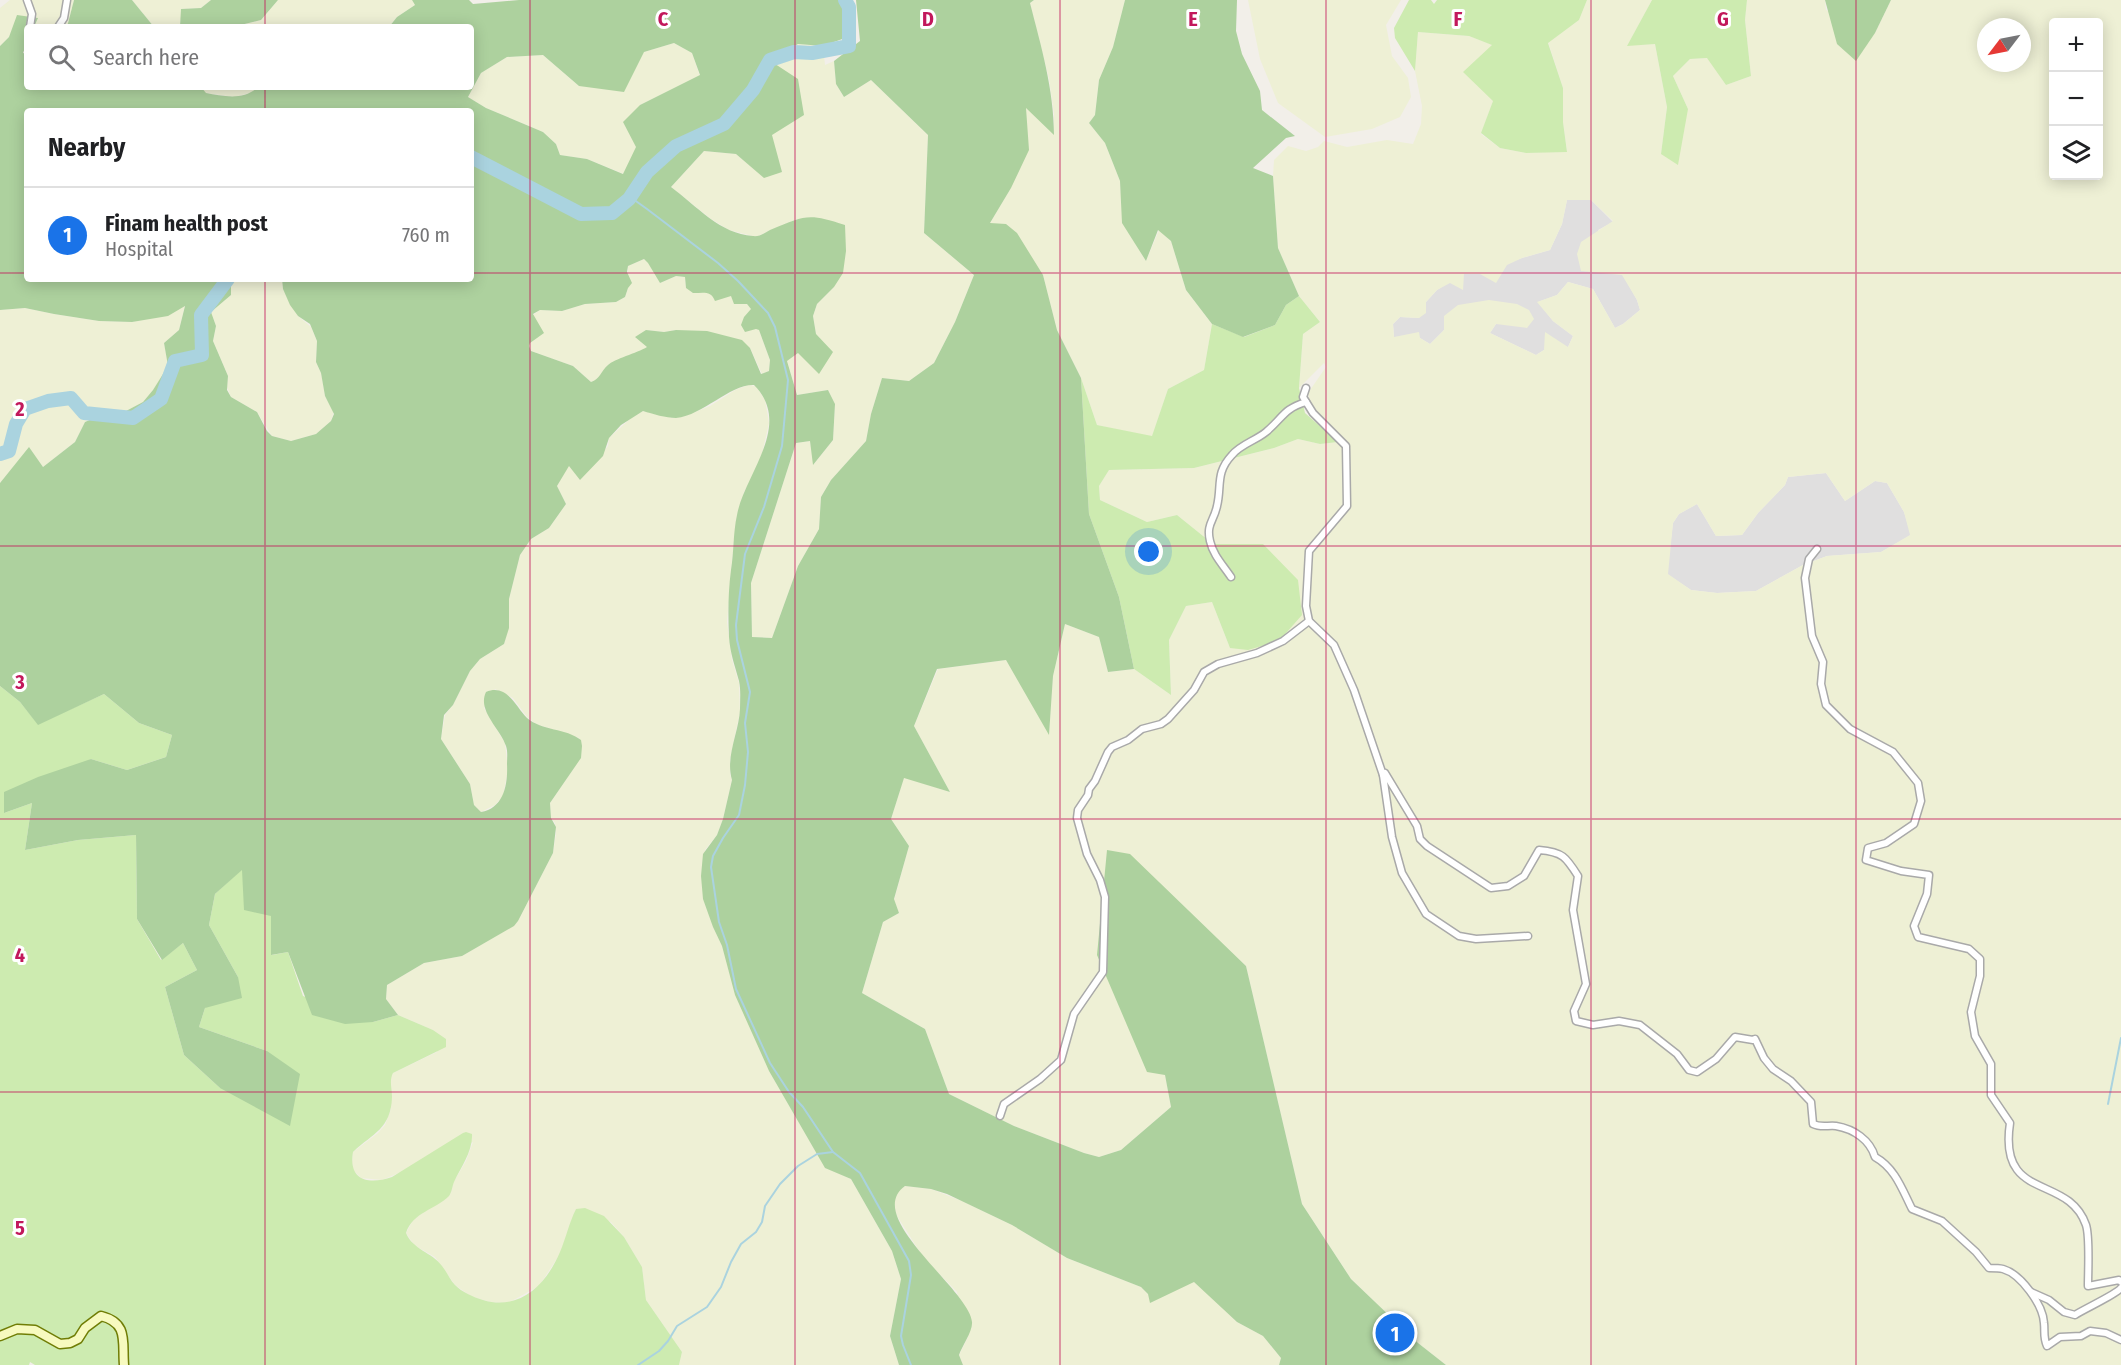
<!DOCTYPE html>
<html lang="en">
<head>
<meta charset="utf-8">
<style>
	:root { --surface:#fff; --page:#f6f6f6; --text:#202124; --muted:#757577; --line:#e0e0e0; --accent:#1a73e8 }
	body { margin:0; font-family:"Fira Sans Condensed",sans-serif; background:var(--page); color:var(--text) }
	.controls { position:absolute; right:18px; top:18px; display:grid; overflow:hidden; border-radius:6px; box-shadow:0 3px 15px #0003 }
	.controls button { width:54px; height:54px; display:grid; place-items:center; padding:0; border:0; border-bottom:2px solid var(--line); background:var(--surface); color:var(--text); font:30px sans-serif }
	.compass { position:absolute; left:1977px; top:18px; width:54px; height:54px; border-radius:50%; background:var(--surface); box-shadow:0 3px 15px #0003; rotate:238deg }
	.you { position:absolute; left:1149px; top:552px; width:21px; height:21px; margin:-15px; border:4px solid #fff; border-radius:50%; background:#1a73e8; box-shadow:0 0 0 9px #1a73e833 }
	.badge { display:grid; place-items:center; width:39px; height:39px; border-radius:50%; background:var(--accent); color:#fff; font-size:20px; font-weight:700 }
	.pin { position:absolute; translate:-50% -50%; border:3px solid #fff; box-shadow:0 2px 6px #0006 }
	.list { margin:0; padding:0; list-style:none }
	h2 { display:flex; justify-content:space-between; align-items:center; height:78px; margin:0; padding:0 24px; font-size:26px }
	h2 small { font-size:20px; font-weight:400; color:var(--muted) }
	.list li { display:grid; grid-template-columns:39px 1fr auto; gap:18px; align-items:center; box-sizing:border-box; height:96px; padding:0 24px; border-top:2px solid var(--line) }
	.list b { display:block; font-size:22px; white-space:nowrap }
	.list p { margin:0; font-size:20px; white-space:nowrap; color:var(--muted) }
	.list em { font-size:20px; font-style:normal; color:var(--muted) }
	.icon { flex:none; width:33px; height:33px; fill:none; stroke:currentColor; stroke-width:2; stroke-linecap:round; stroke-linejoin:round }
	.map { position:relative; flex:none; width:2121px; height:1365px; overflow:hidden }
	.search { position:absolute; background:var(--surface); box-shadow:0 3px 15px #0003; left:24px; top:24px; width:450px; height:66px; display:flex; align-items:center; gap:15px; box-sizing:border-box; padding:0 21px; border-radius:6px; color:var(--muted); font-size:22px }
	.panel { position:absolute; background:var(--surface); box-shadow:0 3px 15px #0003; left:24px; top:108px; width:450px; height:174px; border-radius:6px }
	.map>svg:first-child { display:block }
	.residential { fill:#e0dfdf }
	.farmland { fill:#eef0d5; fill-rule:evenodd }
	.grass { fill:#cdebb0 }
	.forest { fill:#add19e; fill-rule:evenodd }
	.lines { fill:none; stroke-linecap:round; stroke-linejoin:round }
	.stream { stroke:#aad3df; stroke-width:2 }
	.river { stroke:#aad3df; stroke-width:14 }
	.street-casing { stroke:#a9a9a9; stroke-width:9 }
	.secondary-casing { stroke:#707d05; stroke-width:11 }
	.street { stroke:#fff; stroke-width:6 }
	.secondary { stroke:#f7fabf; stroke-width:8 }
	.grid { fill:none; stroke:#c2185b; stroke-width:1.5; stroke-opacity:0.55 }
	.grid-label { font-size:20px; text-anchor:middle; font-weight:bold; fill:#c2185b; stroke:#fff; stroke-width:6; stroke-linejoin:round; paint-order:stroke }
</style>
</head>
<body>
<div class="map">
<svg width="2121" height="1365" viewBox="0 0 2121 1365">
	<rect width="100%" height="100%" fill="#f2efe9"/>
	<g class="residential">
		<polygon points="1567,200 1591,200 1613,222 1598,230 1637,300 1640,310 1623,324 1615,328 1593,289 1568,282 1557,295 1538,302 1553,321 1573,336 1568,347 1544,350 1536,355 1490,333 1496,324 1534,318 1444,330 1430,344 1420,338 1394,337 1393,324 1400,317 1419,318 1426,302 1437,290 1464,273 1479,274 1522,258 1550,250 1562,224"/>
		<polygon points="1826,473 1845,501 1875,481 1887,483 1904,512 1911,535 1881,552 1827,556 1803,565 1756,591 1717,593 1691,590 1667,574 1673,523 1679,514 1697,504 1716,536 1742,535 1758,513 1785,485 1788,477"/>
	</g>
	<g class="farmland">
		<polygon points="10,0 74,0 67,27 34,27 38,18 9,37 0,46 0,8"/>
		<polygon points="132,0 211,0 201,8 182,9 180,27 154,27"/>
		<polygon points="278,0 412,0 415,5 397,17 389,27 232,27 261,20"/>
		<polygon points="1034,0 1125,0 1113,47 1099,80 1095,115 1089,123 1105,143 1120,181 1123,223 1146,261 1159,230 1171,241 1186,290 1212,324 1204,370 1168,389 1152,437 1097,425 1081,378 1057,330 1043,275 990,223 1011,188 1026,107 1054,134 1054,114 1049,79 1030,3"/>
		<polygon points="1248,0 1401,0 1386,25 1392,56 1408,78 1411,97 1400,117 1372,129 1325,137 1278,103 1260,59"/>
		<path d="M1587,0H1652L1628,45L1655,44L1667,107L1661,154L1688,109L1673,76L1690,59L1708,58L1726,85L1751,76L1745,20L1747,0H1825L1826,10L1875,33L1891,0H2121V1365H1446L1418,1343L1351,1279L1302,1204L1246,966L1186,910L1165,1075L1171,1107L1121,1150L1099,1157L1084,1153L1014,1126L949,1094L925,1029L862,993L883,922L899,913L894,900L909,846L891,819L904,777L950,792L914,726L938,669L1006,660L1049,733L1053,676L1065,624L1099,637L1108,672L1134,669L1171,695L1169,640L1186,606L1212,602L1230,648L1213,544L1177,515L1147,522L1100,500L1099,486L1109,470L1194,468L1274,448L1298,439L1320,444L1338,442L1311,406L1308,393L1326,367L1324,363L1299,388L1303,334L1320,322L1299,296L1278,248L1273,176L1274,160L1288,146L1306,151L1318,147L1324,141L1347,147L1387,140L1413,144L1421,124L1422,106L1415,71L1418,32L1469,36L1493,45V101L1481,134L1500,148L1526,153L1567,151L1563,122V88L1548,42L1579,20ZM2054,22H2098V176H2054ZM1986,27H2022V63H1986ZM1567,200H1591L1613,221L1581,242L1577,254L1581,271L1622,275L1637,300L1640,310L1623,324L1615,328L1593,289L1568,282L1557,295L1537,302L1553,321L1573,336L1568,347L1545,332L1544,350L1536,355L1490,333L1496,324L1527,328L1534,319L1529,310L1517,304L1489,300L1458,305L1444,316V330L1430,344L1420,338L1419,332L1394,337L1393,324L1400,317L1419,318L1426,313V302L1437,290L1450,283L1463,290L1464,274H1480L1496,283L1507,265L1522,258L1550,250L1562,224ZM1826,473L1845,501L1875,481L1887,483L1904,512L1910,535L1881,552L1827,556L1803,565L1756,591L1717,593L1691,590L1668,574L1673,523L1679,514L1697,504L1716,536L1742,535L1758,513L1785,485L1788,477Z"/>
		<polygon points="674,43 692,53 700,76 640,105 637,147 624,174 587,159 560,155 556,144 543,132 486,108 468,97 481,73 507,57 543,55 579,86 644,52"/>
		<polygon points="798,44 823,46 825,65 834,61 836,84 844,97 871,80 928,135 924,233 974,275 955,322 934,363 909,381 882,378 871,414 866,441 831,480 821,497 819,529 798,566 772,638 752,637 751,583 796,443 810,441 814,464 833,440 835,405 828,390 797,395 787,360 798,353 816,334 813,316 817,304 834,287 797,219 756,237 729,230 711,219 671,187 704,151 736,154 764,177 772,135 768,60"/>
		<polygon points="201,87 258,87 253,92 235,97 205,93"/>
		<polygon points="644,259 648,262 660,283 676,276 685,277 686,288 708,292 713,296 732,296 747,304 752,309 744,318 759,330 770,360 769,371 762,374 750,348 676,330 664,332 646,330 648,347 636,354 609,364 597,380 591,382 573,366 531,351 529,346 533,315 540,310 562,311 585,304 616,302 625,297 628,288 628,266"/>
		<polygon points="234,279 282,279 283,289 298,316 311,327 317,341 316,362 321,373 325,396 334,411 331,421 316,434 291,441 272,436 257,412 231,397 227,387 228,376 213,341 216,326 211,312 231,295 231,283"/>
		<polygon points="185,305 179,330 164,343 168,366 153,390 143,402 126,411 113,410 85,422 75,442 43,467 29,448 0,483 0,310 25,308 54,314 99,321 132,322"/>
		<polygon points="748,385 756,386 765,400 769,423 760,463 744,492 734,539 727,622 732,660 739,683 740,712 730,759 730,774 732,780 723,819 717,835 705,850 713,927 722,946 735,995 769,1071 825,1167 851,1179 892,1251 901,1279 890,1336 899,1365 679,1365 682,1352 646,1300 642,1267 624,1237 611,1222 576,1209 560,1254 539,1286 508,1303 491,1302 472,1297 455,1285 435,1257 414,1245 406,1233 413,1220 451,1193 453,1183 466,1161 473,1142 382,1180 361,1178 353,1170 352,1162 353,1152 378,1133 385,1125 391,1109 390,1078 393,1073 437,1052 440,1035 433,1030 398,1015 386,999 387,985 424,963 462,956 513,926 518,921 553,853 556,833 555,823 551,818 550,803 574,768 579,738 536,724 527,717 513,698 495,689 484,708 505,743 508,770 503,796 495,805 481,812 474,805 470,784 441,739 445,715 453,705 470,671 480,659 504,644 508,628 509,599 520,555 531,539 549,528 566,504 557,486 569,465 580,479 608,446 609,438 631,418 643,411 673,418 685,416 710,406 735,390"/>
		<polygon points="905,1186 931,1189 962,1201 1012,1225 1067,1258 1141,1287 1148,1294 1194,1281 1237,1322 1263,1336 1281,1358 1279,1365 963,1365 959,1355 968,1337 957,1292 923,1257 897,1216 894,1206 894,1199 898,1191"/>
	</g>
	<g class="grass">
		<polygon points="1409,0 1431,0 1434,4 1437,0 1587,0 1579,20 1548,43 1563,88 1563,122 1567,152 1526,153 1500,148 1481,133 1493,101 1463,72 1492,45 1469,36 1418,32 1415,71 1395,38 1394,28"/>
		<polygon points="1652,0 1747,0 1745,20 1751,76 1726,85 1707,58 1690,59 1673,76 1688,109 1678,165 1661,154 1667,107 1655,44 1627,46"/>
		<polygon points="1299,296 1320,322 1303,334 1299,388 1305,413 1338,442 1320,444 1298,439 1274,448 1194,468 1109,470 1099,486 1100,500 1147,522 1177,515 1213,544 1263,544 1298,580 1302,615 1279,641 1248,650 1230,648 1212,602 1186,606 1169,640 1171,695 1134,669 1119,597 1089,514 1081,378 1097,425 1152,436 1168,389 1204,370 1212,324 1244,337 1275,325 1286,305"/>
		<path d="M0,686L20,702L38,724L104,694L139,723L172,735L166,757L127,770L91,759L4,813L32,803L25,850L78,840L136,835L137,919L161,960L183,943L197,970L165,987L184,1055L220,1088L267,1051L199,1027L205,1008L238,977L209,925L215,894L242,869L271,916L272,955L288,952L303,996L373,1022L398,1015L433,1030L446,1039V1047L393,1073C389,1081 392,1088 392,1097C391,1129 373,1133 353,1152C348,1181 369,1185 392,1177L463,1133L466,1132L472,1134C473,1151 461,1167 454,1182C452,1187 452,1192 449,1196C435,1210 413,1212 406,1233C413,1250 432,1252 442,1266C447,1272 450,1280 455,1285C462,1292 473,1297 483,1300C520,1311 546,1285 560,1252C566,1238 569,1223 576,1209L585,1208L604,1216L624,1237L642,1267L646,1300L682,1352L679,1365H35L30,1362L29,1365H0Z"/>
	</g>
	<g class="forest">
		<polygon points="74,0 132,0 154,27 67,27"/>
		<polygon points="211,0 278,0 261,20 232,27 180,27 181,9 201,8"/>
		<path d="M412,0H469L473,4L519,0H844L848,6L845,38L823,46L798,44L769,60L798,79L804,115L772,135L782,172L764,178L736,154L704,151L671,187C697,206 720,234 753,236C759,237 765,233 770,230C806,215 808,213 845,225L846,251L843,273L834,287L817,304L813,316L816,334L833,352L819,374L798,353L787,361L797,395L828,390L835,404L833,440L813,465L810,441L796,443L751,583L752,637L772,638L798,566L819,529L821,497L831,480L866,441L871,414L882,378L909,381L934,363L955,322L974,275L924,233L928,135L871,80L844,97L836,84L834,61L860,41L856,0H1034L1030,3C1041,46 1054,90 1054,135L1026,108L1029,150L1011,188L990,223L1006,224L1017,233L1043,275L1057,330L1081,378L1089,514L1119,597L1134,669L1108,672L1099,637L1065,624L1053,676L1049,735L1006,660L937,669L914,726L950,792L904,778L891,819L909,846L894,899L899,913L883,922L862,993L925,1029L949,1094L1014,1126L1084,1153L1099,1157L1121,1150L1171,1107L1165,1075L1147,1072L1097,955L1107,850L1130,854L1246,966L1302,1204L1351,1279L1418,1343L1446,1365H1279L1281,1358L1263,1336L1237,1322L1194,1282L1150,1303L1148,1294L1141,1287L1067,1258L1012,1225L947,1194L931,1189L905,1186C862,1217 969,1289 972,1322C973,1331 962,1346 959,1355L963,1365H899L890,1336L901,1279L892,1251L851,1179L825,1168L769,1071L735,995L722,946L713,927L703,899L701,876L703,854L717,835L723,819L732,780C725,757 739,732 740,709C740,700 741,690 739,681C735,666 730,653 729,637C728,614 728,593 731,570C734,552 733,533 737,515C744,475 794,425 754,385C730,384 704,415 676,418C666,418 653,414 643,411L621,425L609,438L603,456L580,480L569,466L557,486L566,504L549,528L531,539L520,555L509,599V628L504,644L480,659L470,671L453,705L444,715L441,739L470,784L474,805L481,812C504,808 508,784 507,764C507,758 508,752 506,746C500,728 477,711 486,692C507,683 516,707 527,718C542,731 566,728 581,740L582,746L581,758L550,803L551,818L556,827L553,853L518,921L514,926L462,956L424,963L387,985L386,999L398,1015L373,1022L345,1024L312,1015L288,952L271,955V916L244,910L242,870L215,894L209,925L238,977L242,998L205,1008L199,1027L267,1051L300,1074L290,1126L220,1088L184,1055L165,987L197,970L183,943L162,960L137,919L136,835L78,840L25,850L32,803L4,813V792L38,777L91,759L127,770L166,757L172,735L139,723L104,694L38,725L20,702L0,686V483L29,447L43,467L75,442L85,422L113,410L126,411L143,402L153,390L168,366L164,343L179,330L185,306L168,316L132,322L99,321L54,314L25,308L0,310V46L9,37L17,15L38,18L34,27H27V43L23,53L27,54V87H201L206,93C223,96 244,101 258,87H471V27H389L397,17L415,5ZM674,43L692,53L700,75L640,105L623,122L636,147L623,174L587,159L560,155L556,144L543,132L486,108L468,97L481,73L507,57L543,55L579,86L624,92L644,52ZM27,111H471V279H282L283,289L290,305L298,316L310,324L317,341L316,362L321,373L325,396L334,414L331,421L316,434L291,441L272,436L267,431L257,412L231,397L227,390L228,376L213,341L216,326L211,312L231,295V284L234,279H27ZM644,259L648,263L660,283L676,276L685,277L686,288L693,293C703,293 711,290 715,301L731,296L734,304H747L751,309L744,317L741,325L745,332L756,329L759,330L770,360L769,371L761,374L750,348L742,340L707,331L676,330L664,332L646,330L635,337L647,347C637,353 614,359 608,365C601,371 600,379 591,382L573,366L531,351L529,346L530,343L544,333L533,314L540,310L562,311L585,304L616,302L625,297L628,288L632,283L627,272L628,266Z"/>
		<polygon points="1125,0 1237,0 1236,31 1242,54 1260,91 1262,110 1295,136 1286,138 1253,168 1273,176 1278,248 1299,296 1286,305 1275,325 1243,337 1212,324 1186,290 1171,241 1158,230 1146,261 1122,223 1120,181 1105,143 1089,123 1095,115 1099,80 1113,47"/>
		<polygon points="1825,0 1891,0 1875,33 1856,61 1837,44"/>
	</g>
	<g class="lines">
		<g class="stream">
			<polyline points="629,199 633,199 647,209 718,263 738,281 768,313 775,327 788,380 782,446 764,507 745,554 736,625 737,640 750,692 745,723 748,752 745,785 739,815 723,838 713,856 711,867 719,922 727,945 736,989 770,1063 789,1092 803,1107 833,1152 860,1173 909,1261 911,1275 901,1336 903,1345 911,1365"/>
			<polyline points="2108,1104 2121,1038"/>
			<polyline points="638,1365 659,1351 668,1341 677,1326 707,1307 721,1287 731,1262 741,1244 756,1232 762,1222 765,1206 780,1184 798,1166 817,1154 833,1152"/>
		</g>
		<g class="river">
			<polyline points="471,157 581,214 612,213 629,199 647,172 676,146 724,124 753,90 770,60 794,52 812,53 849,46 849,7 845,0"/>
			<polyline points="0,454 9,451 16,424 25,409 48,401 71,398 84,413 133,418 161,399 175,361 202,355 201,315 228,279"/>
		</g>
		<defs>
			<g id="street">
				<polyline points="27,0 32,14 30,27"/>
				<polyline points="58,27 64,18 67,0"/>
				<polyline points="1306,388 1303,397 1313,413 1346,446 1347,506 1309,551 1306,606 1309,621 1334,645 1354,690 1383,775 1392,837 1402,873 1426,914 1459,936 1476,939 1528,936"/>
				<path d="M1817,549L1809,559L1805,578L1812,636L1823,662L1821,684L1826,705L1850,729L1893,752L1918,783L1921,801L1914,824L1886,843L1868,848L1866,860L1901,871L1929,875L1927,894L1914,926L1918,937L1969,949L1980,959V976L1971,1012L1975,1036L1991,1064V1095L2010,1123C1998,1203 2068,1173 2086,1225C2090,1237 2088,1271 2088,1286L2119,1280L2121,1282"/>
				<path d="M1231,577C1223,565 1213,555 1210,541C1206,524 1214,521 1217,506C1222,486 1215,473 1232,455C1241,444 1255,441 1266,432C1283,418 1283,409 1306,402"/>
				<path d="M1383,775L1385,773L1417,826L1420,839L1427,846L1491,888L1508,886L1524,876L1539,850C1563,852 1566,857 1578,876L1573,910L1586,984L1574,1011L1576,1021L1593,1025L1619,1021L1640,1025L1677,1054L1689,1070L1697,1072L1716,1059L1735,1037L1753,1040L1755,1039L1764,1058L1773,1069L1791,1081L1811,1102L1813,1124C1821,1128 1828,1125 1836,1126C1854,1129 1870,1140 1875,1157C1895,1168 1902,1189 1912,1209L1942,1221L1976,1252L1989,1268C1993,1268 1999,1268 2003,1269C2021,1274 2043,1305 2044,1323C2045,1332 2043,1337 2047,1346L2060,1337L2081,1336L2090,1331L2106,1333L2121,1340"/>
				<polyline points="1000,1116 1004,1104 1040,1079 1061,1060 1074,1014 1103,972 1105,897 1100,880 1087,854 1077,818 1078,810 1088,795 1089,789 1095,781 1108,752 1112,747 1128,740 1142,729 1161,724 1168,719 1194,690 1204,672 1218,664 1257,653 1283,641 1309,621"/>
				<path d="M2031,1292L2049,1300L2064,1312L2075,1315C2084,1309 2117,1294 2121,1288"/>
			</g>
			<path id="secondary" d="M0,1336L17,1329L35,1330L60,1344L70,1343L78,1339L85,1328L101,1316C129,1323 122,1342 124,1365"/>
		</defs>
		<use href="#street" class="street-casing"/>
		<use href="#secondary" class="secondary-casing"/>
		<use href="#street" class="street"/>
		<use href="#secondary" class="secondary"/>
	</g>
	<path class="grid" d="M265,0V27M530,0V1365M795,0V1365M1060,0V1365M1326,0V1365M1591,0V1365M1856,0V1365M265,87V111M0,273H27M471,273H2121M265,279V1365M0,546H2121M0,819H2121M0,1092H2121"/>
	<g class="grid-label">
		<text x="663" y="26">C</text>
		<text x="928" y="26">D</text>
		<text x="1193" y="26">E</text>
		<text x="1458" y="26">F</text>
		<text x="1723" y="26">G</text>
		<text x="20" y="416">2</text>
		<text x="20" y="689">3</text>
		<text x="20" y="962">4</text>
		<text x="20" y="1235">5</text>
	</g>
</svg>
<div class="controls">
<button>+</button>
<button>−</button>
<button><svg class="icon" aria-label="layers" viewBox="0 0 24 24"><path d="M12 4l9 5-9 5-9-5zM3 14l9 5 9-5"/></svg></button>
</div>
<svg class="compass" viewBox="-18 -18 36 36"><path d="M0-13l5 13h-10z" fill="#e53935"/><path d="M0 13l5-13h-10z" fill="#757577"/></svg>
<div class="you"></div>
<div class="pin badge" style="left:1395px;top:1333px">1</div>
<div class="search"><svg class="icon" aria-label="search" viewBox="0 0 24 24"><circle cx="10" cy="10" r="6"/><path d="M15 15l6 6"/></svg>Search here</div>
<section class="panel">
<h2>Nearby<small></small></h2>
<ul class="list">
<li><span class="badge">1</span><div><b>Finam health post</b><p>Hospital</p></div><em>760 m</em></li>
</ul>
</section>
</div>
</body>
</html>
